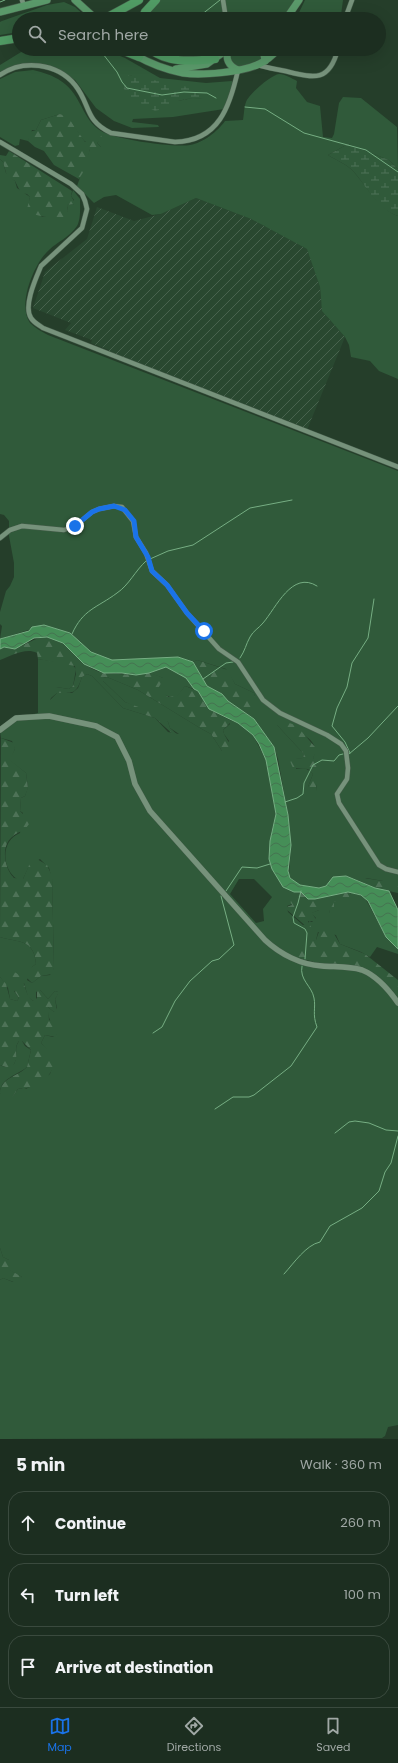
<!DOCTYPE html>
<html lang="en">
<head>
<meta charset="utf-8">
<style>
	:root { --surface:#1c2e20; --page:#293a2d; --text:#f1f3f6; --muted:#a0a8a5; --line:#3a4a3e; --accent:#1a73e8 }
	body { margin:0; font-family:Poppins,sans-serif; background:var(--page); color:var(--text) }
	.stop { position:absolute; width:12px; height:12px; margin:-9px; border:3px solid #1a73e8; border-radius:50%; background:#fff }
	.stop.end { background:#1a73e8; border-color:#fff; box-shadow:0 1px 4px #0008 }
	.list { margin:0; padding:0; list-style:none }
	h2 { display:flex; justify-content:space-between; align-items:center; height:52px; margin:0; padding:0 16px; font-size:17px }
	h2 small { font-size:13px; font-weight:400; color:var(--muted) }
	.list li { display:grid; grid-template-columns:26px 1fr auto; gap:12px; align-items:center; box-sizing:border-box; height:64px; margin:0 8px 8px; padding:0 8px; border:1px solid var(--line); border-radius:16px }
	.list b { display:block; font-size:15px; white-space:nowrap }
	.list em { font-size:13px; font-style:normal; color:var(--muted) }
	.icon { flex:none; width:22px; height:22px; fill:none; stroke:currentColor; stroke-width:2; stroke-linecap:round; stroke-linejoin:round }
	.map { position:relative; flex:none; width:398px; height:1439px; overflow:hidden }
	.search { position:absolute; background:var(--surface); box-shadow:0 4px 16px #0002; left:12px; right:12px; top:12px; height:44px; display:flex; align-items:center; gap:10px; box-sizing:border-box; padding:0 14px; border-radius:22px; color:var(--muted); font-size:15px }
	.sheet { height:268px; background:var(--surface) }
	nav { display:flex; justify-content:space-around; align-items:center; box-sizing:border-box; height:56px; border-top:1px solid var(--line); background:var(--surface); font-size:11px; color:var(--muted) }
	nav a { display:grid; justify-items:center; gap:2px }
	nav .on { color:var(--accent) }
	.map>svg:first-child { display:block }
	.industrial { fill:url(#industrial-furrows) }
	.green { fill:#305a3a; fill-rule:evenodd }
	.forest { fill:url(#forest-firs) }
	.wetland { fill:url(#wetland-marsh) }
	.water { fill:url(#water-waves); stroke:#76ae83 }
	.lines { fill:none; stroke-linecap:round; stroke-linejoin:round }
	.stream { stroke:#76ae83; stroke-width:1 }
	.minor-casing { stroke:#455c4a; stroke-width:5.5 }
	.tertiary-casing { stroke:#455c4a; stroke-width:6 }
	.primary-casing { stroke:#455c4a; stroke-width:8 }
	.trunk-casing { stroke:#455c4a; stroke-width:9 }
	.minor { stroke:#76927b; stroke-width:4.5 }
	.tertiary { stroke:#76927b; stroke-width:5.5 }
	.primary { stroke:#5a996a; stroke-width:7 }
	.trunk { stroke:#509b64; stroke-width:8 }
	.route { stroke:#1a73e8; stroke-width:5 }
</style>
</head>
<body>
<div class="map">
<svg width="398" height="1439" viewBox="0 0 398 1439">
	<defs>
		<pattern id="industrial-furrows" width="10" height="10" patternUnits="userSpaceOnUse"><rect width="10" height="10" fill="#294830"/><path d="M-1 1l2-2M0 10L10 0M9 11l2-2" fill="none" stroke="#48634e"/></pattern>
		<pattern id="forest-firs" width="22" height="20" patternUnits="userSpaceOnUse"><rect width="22" height="20" fill="#305a3a"/><path d="M5 1l3.5 6h-7zM16 11l3.5 6h-7z" fill="#4e7257"/></pattern>
		<pattern id="wetland-marsh" width="20" height="14" patternUnits="userSpaceOnUse"><rect width="20" height="14" fill="#305a3a"/><path d="M1 5h8M5 5V1M11 12h8M15 12V8" fill="none" stroke="#4e7257"/></pattern>
		<pattern id="water-waves" width="16" height="10" patternUnits="userSpaceOnUse"><rect width="16" height="10" fill="#458e57"/><path d="M0 5q4-4 8 0t8 0" fill="none" stroke="#457350"/></pattern>
	</defs>
	<rect width="100%" height="100%" fill="#253e2a"/>
	<polygon class="industrial" points="196,198 251,219 308,249 320,287 321,301 327,317 345,337 307,430 108,353 109,350 91,343 92,340 65,330 71,323 33,308 45,272 87,239 97,207 134,221 161,214"/>
	<g class="green">
		<polygon points="157,0 297,0 286,19 142,19"/>
		<polygon points="305,0 343,0 341,15 337,19 318,19 317,15 314,13 310,14 308,19 296,19"/>
		<polygon points="64,2 75,7 87,18 19,19 19,32 0,35 0,22 2,21 47,5"/>
		<path d="M26,49H103L125,58L160,78L206,83L232,81L233,84L224,109L173,117L133,119L132,122L158,125L159,127L132,128L114,121L96,108L75,80L47,66L9,68L0,72V65ZM129,75L204,99L193,98L177,101Z"/>
		<polygon points="240,49 260,49 263,57 259,64 235,70 228,58 232,52"/>
		<path d="M33,70C55,75 70,83 80,104C85,113 89,122 98,129C109,139 175,148 190,145C203,143 218,131 225,121L243,120C244,115 244,107 246,102C249,94 271,75 279,74C285,74 291,78 297,81L296,88L307,102L320,106L323,137L332,138L334,134L339,103L343,97L361,98L397,127L398,169L389,160L348,144L328,155C336,160 348,165 354,172C367,187 379,209 398,216V379L379,371L370,361L351,357L349,345L345,337L322,311L320,287L307,249L251,219L196,198L161,214L152,215L116,195L104,197L94,203L77,186L90,149L101,147L97,143L99,141C95,142 90,143 86,142C82,141 72,119 60,114L41,120L36,130H32L28,141L20,139L19,145L15,146L0,137V79L15,72Z"/>
		<path d="M0,159L3,162L6,173L15,181L17,188L30,197L29,202L42,217L50,216L57,218L68,211L67,205L74,204V200L71,196L73,190L80,199C80,207 81,219 77,226C70,237 57,242 49,250C34,263 17,305 30,323C35,328 42,332 48,335L398,471V881H383L366,878L362,882L346,876L333,877L326,886L319,888L300,885L295,883L289,875L291,845L288,815L278,759L274,747L254,719L245,713C254,707 256,704 254,693L235,684L226,669L197,660L193,662L178,657L112,660L91,653L70,633L44,625L0,639L2,626L0,624V612L6,591L10,586L14,577V563L9,536V521L4,515L0,514ZM277,725C292,730 323,737 313,758C322,770 315,783 316,796L308,787L313,774C308,768 304,768 296,769V759L303,758L304,754Z"/>
		<path d="M38,659L72,664L76,669L73,686L69,689L56,687L50,700L57,693H72L78,688L82,677L87,674L92,676L123,708L155,718L168,732L179,734L170,728L168,722L125,702L103,681V678L107,677L138,690L200,728L211,734L222,751L229,741L224,734L223,730L230,724V720L238,723L253,735L266,760L276,814L271,834L272,869L292,901V904L287,906L288,912L303,925L309,923V921L312,922L316,918L311,913L319,910H329L330,913L334,908V902C340,897 348,900 351,893L364,896L386,937L398,949V954L377,947L370,957L361,952L340,944L336,935L318,932L316,940C303,944 302,943 298,958L308,961L362,968L398,1000V1425L388,1427L385,1436L382,1438L0,1439V1280L3,1278L13,1282L22,1277L9,1270V1260L3,1257L0,1248V1065L5,1067L14,1064C19,1055 13,1049 19,1041H22L25,1046L31,1050L27,1067C18,1075 0,1078 0,1093L13,1096L18,1089H26L50,1074C56,1060 51,1053 41,1043L45,1035L53,1037L57,1034C52,1025 47,1018 48,1007L54,1012L57,1008L55,999L58,994V992L55,991L48,999L40,990L36,992V1000L33,1001L28,997L24,983L14,991L19,998L17,1001L10,999L8,988L0,977V937C18,943 34,938 36,964L32,967L27,980L32,983L41,976L50,975L54,968L52,879L49,868L40,859L29,866L23,879H17C1,868 1,840 20,833L23,813L20,811L21,798L25,796L28,787L26,773L9,760L15,749L12,741L1,738L0,731L15,719L38,713ZM239,879H254L272,897L263,909L264,921L256,923L230,894Z"/>
		<path d="M166,667L186,678L194,689L185,686L177,697C169,698 162,695 159,687L163,678L149,673Z"/>
	</g>
	<g class="forest">
		<polygon points="60,114 68,117 85,142 88,142 94,133 101,135 102,139 97,143 103,149 101,152 94,149 90,149 85,169 79,179 54,165 44,151 35,147 28,141 29,132 36,130 41,120"/>
		<path d="M9,151L72,191L71,196L74,201V204L67,205L68,211L64,218L60,220C48,215 37,219 27,209L30,197L27,194L21,193L15,181L7,176L3,162L0,159V155L6,156Z"/>
		<path d="M47,637C52,639 60,640 64,644C76,654 83,666 97,671C107,675 136,675 146,673C151,672 159,677 164,678L159,687L168,697L177,696L185,686L198,691L212,711L230,720V723L223,730C224,738 232,742 230,752L225,753L222,751L211,734L200,728L138,690L107,677L103,678V681L125,702L160,715L168,722L170,728L180,737H176L155,718L123,708L92,676L87,674L82,677C76,694 74,693 57,693L46,702L43,697L49,688L56,687L69,689L73,686L76,674L75,666L38,659L37,653C26,647 11,656 0,660V649C6,646 11,650 16,648C28,644 33,638 47,637Z"/>
		<polygon points="197,660 228,670 235,684 254,693 256,702 252,710 245,713 228,701 222,694 207,686 193,662"/>
		<polygon points="278,719 295,725 303,733 315,747 316,752 313,758 319,763 321,772 316,787 316,796 312,801 307,797 308,787 313,774 308,769 293,768 290,761 291,759 303,758 304,754 277,725"/>
		<path d="M1,738L14,743L15,749L10,760L26,773L28,788L25,796L21,798L20,811L25,816L29,824C23,833 18,831 12,837C0,847 5,869 14,878L23,879L30,863L37,859L47,865L52,876L54,968L52,974L41,976L32,983L26,977L29,969L36,964C34,938 18,943 0,937Z"/>
		<polygon points="364,878 383,881 398,881 398,893 375,888 362,882"/>
		<polygon points="283,887 301,892 308,899 348,892 351,894 349,897 334,902 334,908 340,915 338,919 331,918 329,910 319,910 312,913 317,921 308,921 311,927 308,928 286,909 286,907 292,905"/>
		<path d="M321,926L330,927L340,944L365,954L398,980V1000L371,972L323,964L298,958C296,953 302,946 306,941L316,940Z"/>
		<path d="M14,972C27,977 23,994 33,1001L37,998V989L40,990L48,999L55,991L58,992V994L55,999L57,1011L54,1012L48,1007L49,1020L55,1023L58,1031L56,1037L45,1035L41,1043C45,1047 50,1050 52,1055C59,1072 41,1084 27,1088C23,1090 21,1088 18,1089L13,1096L7,1098L0,1093C0,1078 19,1076 27,1067L31,1050L22,1041H19C11,1051 23,1059 9,1068L0,1065V977L6,984L10,999L17,1001L19,998C14,990 8,983 11,974Z"/>
		<polygon points="0,1248 3,1257 9,1260 10,1270 22,1277 19,1284 3,1278 0,1280"/>
	</g>
	<g class="wetland">
		<path d="M129,75L202,90L204,99C195,98 187,98 178,101C170,103 166,109 155,111L129,97L121,84Z"/>
		<path d="M348,144L389,160L398,169V216C377,209 368,188 354,172C348,165 336,160 328,155Z"/>
	</g>
	<polygon class="water" points="44,625 70,633 91,652 112,660 178,657 193,662 207,686 222,694 228,701 254,719 274,747 288,815 291,845 288,871 290,878 300,885 319,888 326,886 333,877 346,876 375,888 389,891 398,910 398,949 386,937 368,901 361,895 348,892 315,899 308,899 301,892 294,892 283,887 272,869 269,859 270,841 276,814 266,760 259,744 253,735 238,723 209,709 198,691 194,689 186,678 166,667 149,673 136,675 122,673 104,673 84,664 63,643 47,637 34,638 15,649 4,647 0,649 0,639 29,631 32,627"/>
	<g class="lines">
		<g class="stream">
			<polyline points="0,2 5,0"/>
			<polyline points="196,19 220,0"/>
			<polyline points="88,49 106,55"/>
			<polyline points="103,54 117,72 122,82 127,88 162,95 184,92 207,93 216,98"/>
			<polyline points="245,107 265,109 304,133 366,150 398,172"/>
			<polyline points="150,559 168,551 193,545 250,508 292,500"/>
			<path d="M72,634C83,609 97,608 117,593C129,585 135,571 146,561"/>
			<path d="M240,658C245,651 246,644 250,637C253,631 259,628 263,623C276,608 292,570 317,586"/>
			<polyline points="203,679 226,663 233,662"/>
			<polyline points="350,753 345,742 332,726 337,708 347,687 352,663 368,638 374,599"/>
			<polyline points="349,754 368,738 398,706"/>
			<polyline points="285,802 297,798 303,794 304,783 313,765 322,760 334,761 339,755 343,754"/>
			<polyline points="226,891 242,867 257,868 270,864"/>
			<polyline points="301,891 298,903 293,917 294,923 305,929 307,933 305,959"/>
			<polyline points="153,1033 162,1027 175,1001 190,981 212,961 219,959 234,945 221,896"/>
			<path d="M215,1109L233,1097H249L254,1095L291,1066L317,1027C312,1014 316,1008 314,998C312,986 299,980 302,966"/>
			<polyline points="335,1133 349,1122 355,1121 369,1123 386,1130 398,1131"/>
			<path d="M284,1274C294,1263 306,1245 320,1242L330,1226L362,1208L379,1191L385,1172L391,1163L398,1136"/>
		</g>
		<defs>
			<g id="minor">
				<polyline points="22,0 24,6"/>
				<polyline points="223,0 226,19"/>
				<polyline points="345,19 352,0"/>
				<path d="M258,65C267,68 276,69 285,71C314,78 329,83 338,49"/>
				<path d="M0,75C23,59 57,63 75,85C91,105 84,120 111,133L175,142C219,141 230,106 238,70"/>
				<path d="M0,142L71,184L82,194L85,201L87,209L82,228L41,266C36,278 23,306 31,318C34,323 39,325 43,328L398,467"/>
				<polyline points="0,538 10,530 22,526 64,530 75,526 92,512 99,509 114,506 122,507 133,521 136,537 146,553 152,571 167,585 187,613 219,649 238,662 263,700 280,713 327,735 341,744 346,751 348,768 347,779 337,794 339,803 379,865 386,869 398,872"/>
			</g>
			<path id="tertiary" d="M0,730L16,718L49,716L96,726L117,737L129,761L135,784L150,811L265,940C280,954 301,965 322,966C336,967 349,966 362,970C377,976 389,990 398,1003"/>
			<g id="primary">
				<polyline points="75,0 96,19"/>
				<polyline points="0,12 47,0"/>
				<polyline points="286,19 299,0"/>
				<path d="M228,49C225,60 229,66 238,70"/>
				<polyline points="263,49 265,61"/>
				<path d="M135,55C149,63 167,70 183,73C201,76 243,72 259,64C266,61 273,55 278,49"/>
				<polyline points="176,69 207,64 228,49"/>
			</g>
			<g id="trunk">
				<polyline points="104,19 139,0"/>
				<polyline points="142,19 145,12 156,0"/>
				<polyline points="0,41 19,38"/>
				<polyline points="119,49 139,57"/>
				<path d="M150,49C168,64 193,61 215,59"/>
			</g>
		</defs>
		<use href="#minor" class="minor-casing"/>
		<use href="#tertiary" class="tertiary-casing"/>
		<use href="#primary" class="primary-casing"/>
		<use href="#trunk" class="trunk-casing"/>
		<use href="#minor" class="minor"/>
		<use href="#tertiary" class="tertiary"/>
		<use href="#primary" class="primary"/>
		<use href="#trunk" class="trunk"/>
	</g>
	<g class="lines">
		<polyline class="route" points="75,526 92,512 99,509 114,506 125,510 134,521 136,537 148,557 152,571 167,585 187,613 204,631"/>
	</g>
</svg>
<div class="stop" style="left:204px;top:631px"></div>
<div class="stop end" style="left:75px;top:526px"></div>
<div class="search"><svg class="icon" aria-label="search" viewBox="0 0 24 24"><circle cx="10" cy="10" r="6"/><path d="M15 15l6 6"/></svg>Search here</div>
</div>
<section class="sheet">
<h2>5 min<small>Walk · 360 m</small></h2>
<ul class="list">
<li><svg class="icon" aria-label="ahead" viewBox="0 0 24 24"><path d="M12 20V5M6 11l6-6 6 6"/></svg><div><b>Continue</b></div><em>260 m</em></li>
<li><svg class="icon" aria-label="left" viewBox="0 0 24 24"><path d="M17 20v-9H6M10 6l-5 5 5 5"/></svg><div><b>Turn left</b></div><em>100 m</em></li>
<li><svg class="icon" aria-label="arrive" viewBox="0 0 24 24"><path d="M6 21V4h12l-3 4 3 4H6"/></svg><div><b>Arrive at destination</b></div></li>
</ul>
</section>
<nav>
<a class="on"><svg class="icon" aria-label="map" viewBox="0 0 24 24"><path d="M3 6l6-2 6 2 6-2v14l-6 2-6-2-6 2zM9 4v14M15 6v14"/></svg>Map</a>
<a><svg class="icon" aria-label="directions" viewBox="0 0 24 24"><path d="M12 3l9 9-9 9-9-9zM9 14v-3h6M13 9l2 2-2 2"/></svg>Directions</a>
<a><svg class="icon" aria-label="saved" viewBox="0 0 24 24"><path d="M7 4h10v16l-5-4-5 4z"/></svg>Saved</a>
</nav>
</body>
</html>
